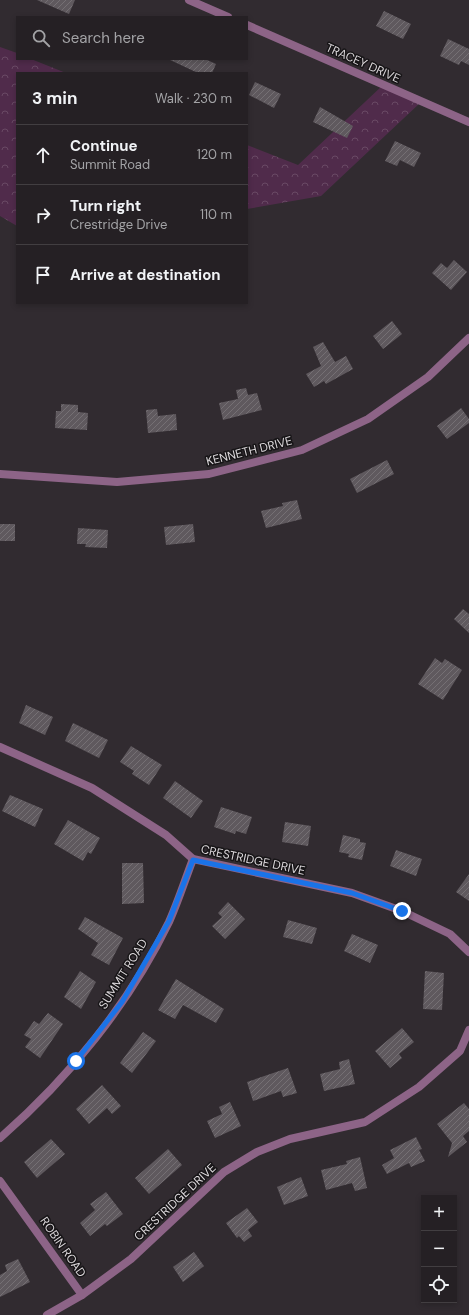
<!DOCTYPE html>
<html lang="en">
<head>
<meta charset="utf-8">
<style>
	:root { --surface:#252024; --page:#312d31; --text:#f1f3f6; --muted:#a3a3a6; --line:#423e41 }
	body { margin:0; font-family:"DM Sans",sans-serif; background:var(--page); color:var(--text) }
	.controls { position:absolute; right:12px; bottom:12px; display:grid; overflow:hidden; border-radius:0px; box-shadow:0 2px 6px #0003 }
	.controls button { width:36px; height:36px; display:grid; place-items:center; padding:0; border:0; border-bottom:1px solid var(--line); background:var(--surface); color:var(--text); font:20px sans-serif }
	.stop { position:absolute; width:12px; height:12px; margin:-9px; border:3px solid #1a73e8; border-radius:50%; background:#fff }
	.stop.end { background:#1a73e8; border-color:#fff; box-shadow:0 1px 4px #0008 }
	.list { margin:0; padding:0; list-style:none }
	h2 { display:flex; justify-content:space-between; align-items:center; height:52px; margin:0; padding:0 16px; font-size:17px }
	h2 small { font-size:13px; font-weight:400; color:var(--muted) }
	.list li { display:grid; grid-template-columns:26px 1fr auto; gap:12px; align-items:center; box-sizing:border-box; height:60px; padding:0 16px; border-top:1px solid var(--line) }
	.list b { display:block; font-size:15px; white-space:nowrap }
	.list p { margin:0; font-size:13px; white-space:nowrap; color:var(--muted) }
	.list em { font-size:13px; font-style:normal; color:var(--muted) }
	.icon { flex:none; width:22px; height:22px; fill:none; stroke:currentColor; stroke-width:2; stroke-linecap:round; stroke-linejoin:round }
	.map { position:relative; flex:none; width:469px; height:1315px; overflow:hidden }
	.search { position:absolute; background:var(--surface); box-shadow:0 2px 6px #0003; left:16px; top:16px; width:232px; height:44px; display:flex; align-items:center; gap:10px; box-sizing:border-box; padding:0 14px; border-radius:0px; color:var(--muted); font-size:15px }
	.panel { position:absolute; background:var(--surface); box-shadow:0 2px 6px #0003; left:16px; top:72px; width:232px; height:232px; border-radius:0px }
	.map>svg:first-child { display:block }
	.park { fill:url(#park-crowns) }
	.building { fill:url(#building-hatch) }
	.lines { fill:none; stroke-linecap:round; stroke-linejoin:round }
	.minor { stroke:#8d6487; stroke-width:8 }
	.route { stroke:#1a73e8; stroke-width:5 }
	.labels { text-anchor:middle; stroke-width:3; stroke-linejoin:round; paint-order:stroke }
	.street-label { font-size:12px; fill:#dcd8db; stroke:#171517 }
</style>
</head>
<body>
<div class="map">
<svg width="469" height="1315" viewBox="0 0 469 1315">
	<defs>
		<pattern id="park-crowns" width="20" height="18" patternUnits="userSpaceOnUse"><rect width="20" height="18" fill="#502b4b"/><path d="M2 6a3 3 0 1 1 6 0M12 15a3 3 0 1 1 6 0" fill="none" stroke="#694964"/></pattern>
		<pattern id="building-hatch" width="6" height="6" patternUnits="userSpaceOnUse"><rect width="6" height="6" fill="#5f595e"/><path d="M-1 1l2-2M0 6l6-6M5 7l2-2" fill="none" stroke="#757074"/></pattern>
	</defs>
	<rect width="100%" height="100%" fill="#312b30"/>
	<g class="park">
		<polygon points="0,47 17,53 17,59 31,59 66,73 17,73 17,226 0,216"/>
		<polygon points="382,86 420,103 321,196 247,209 247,145 298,165"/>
	</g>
	<g class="building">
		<polygon points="37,0 75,0 69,14"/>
		<polygon points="384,11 411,24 403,39 376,26"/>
		<polygon points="448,39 469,49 469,65 461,61 459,65 440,56"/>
		<polygon points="168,59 205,59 216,64 212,73 198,73"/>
		<polygon points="255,82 281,94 274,108 249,95"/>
		<polygon points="320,107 353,126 347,138 313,122"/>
		<polygon points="395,141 421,153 414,167 400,160 397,166 385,161"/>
		<polygon points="454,260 467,272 451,290 432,273 441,263 447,268"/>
		<polygon points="392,321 402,334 383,349 373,336"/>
		<polygon points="323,342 335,362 346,356 353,369 326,384 324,381 314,387 306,374 321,366 313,347"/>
		<polygon points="246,388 248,395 257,393 262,410 223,420 219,403 238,399 236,390"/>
		<polygon points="61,404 78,405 78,412 88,413 87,430 55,428 56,411 61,411"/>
		<polygon points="461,408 469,419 469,423 447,439 437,426"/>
		<polygon points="157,409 158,416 176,414 177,430 148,433 146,410"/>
		<polygon points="387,460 394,474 357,493 350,479"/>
		<polygon points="297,500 302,519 266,528 261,511 283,506 282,503"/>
		<rect x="0" y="524" width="15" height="17"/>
		<polygon points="193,524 195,542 166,545 164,527"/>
		<polygon points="78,528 108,530 107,548 85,547 86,544 77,544"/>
		<polygon points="463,609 469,614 469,633 454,619"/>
		<polygon points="435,658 442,663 445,659 462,670 443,700 418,684"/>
		<polygon points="26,705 53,717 45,735 19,723"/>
		<polygon points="73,723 108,740 99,758 65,741"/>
		<polygon points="131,746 162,765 149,785 132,774 134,771 120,762"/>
		<polygon points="175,781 203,801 191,818 163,798"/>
		<polygon points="10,795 43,809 35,827 2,811"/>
		<polygon points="221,807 252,817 246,834 236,831 235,834 214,827"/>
		<polygon points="68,820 100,838 91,854 88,852 83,861 54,844"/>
		<polygon points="285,822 311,826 308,846 282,842"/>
		<polygon points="343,835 360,839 360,842 366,843 362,860 348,857 349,854 339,852"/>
		<polygon points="396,850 422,859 416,876 390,866"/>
		<polygon points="122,863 143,863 144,903 122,904"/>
		<polygon points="469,874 469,901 456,892"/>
		<polygon points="228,902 245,919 225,939 212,926 222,917 218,913"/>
		<polygon points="85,917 123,938 109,965 91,955 98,943 78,929"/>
		<polygon points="288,920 317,928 312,944 283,937"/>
		<polygon points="352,934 378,945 370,963 344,951"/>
		<polygon points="80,971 96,982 81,1009 64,997"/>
		<polygon points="425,971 444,973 442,1010 423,1009"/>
		<polygon points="176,979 224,1009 216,1023 183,1005 175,1019 158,1010"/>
		<polygon points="48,1013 63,1024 40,1058 25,1047 31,1039 24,1035 34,1021 39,1024"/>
		<polygon points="402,1028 414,1042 399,1054 402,1058 390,1068 375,1051"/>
		<polygon points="143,1032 156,1041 132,1073 120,1063"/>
		<polygon points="349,1059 355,1084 324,1091 320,1074 340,1069 339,1062"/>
		<polygon points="288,1068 297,1093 283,1097 281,1091 253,1101 247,1082"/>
		<polygon points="102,1085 121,1106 112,1114 107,1108 89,1124 76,1109"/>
		<polygon points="230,1102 241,1126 215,1138 207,1121 222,1114 219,1107"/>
		<polygon points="464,1103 469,1109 469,1131 463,1136 467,1142 448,1157 452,1143 437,1124"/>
		<polygon points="416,1137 422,1149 419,1150 425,1161 411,1167 409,1163 387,1174 382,1165 394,1158 390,1150"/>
		<polygon points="51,1139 65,1154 37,1178 24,1162"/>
		<polygon points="168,1149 182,1165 149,1194 135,1178"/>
		<polygon points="360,1157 367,1188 355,1191 352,1183 326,1190 321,1170 347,1164 346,1161"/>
		<polygon points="301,1177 308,1196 284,1205 277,1187"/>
		<polygon points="106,1192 123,1214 107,1226 105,1224 90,1236 80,1223 95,1210 90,1204"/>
		<polygon points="247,1208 258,1222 248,1230 252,1236 244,1242 239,1236 237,1238 226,1223"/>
		<polygon points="194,1252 204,1266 183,1282 173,1267"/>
		<polygon points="18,1259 30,1282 0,1297 0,1275 7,1271 5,1265"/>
	</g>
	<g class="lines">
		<g class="minor">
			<polyline points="189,0 228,17"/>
			<polyline points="247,25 469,122"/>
			<polyline points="0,474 117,482 209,474 302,450 368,419 428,377 469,338"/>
			<polyline points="0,747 92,788 166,835 193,859 352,893 402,911 450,934 469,952"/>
			<path d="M0,1138C69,1078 129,1004 169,922C178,902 185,880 193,859"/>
			<polyline points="0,1181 82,1295"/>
			<polyline points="47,1315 82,1295 131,1259 224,1172 257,1152 290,1139 365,1122 419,1087 460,1051 469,1030"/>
		</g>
	</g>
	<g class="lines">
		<polyline class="route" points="76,1061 122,1002 169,921 193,860 352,893 402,911"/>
	</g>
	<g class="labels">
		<g class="street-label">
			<text transform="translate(363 63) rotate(24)" y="4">TRACEY DRIVE</text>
			<text transform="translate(249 451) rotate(-14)" y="4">KENNETH DRIVE</text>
			<text transform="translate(253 860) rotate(12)" y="4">CRESTRIDGE DRIVE</text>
			<text transform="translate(123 974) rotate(-58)" y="4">SUMMIT ROAD</text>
			<text transform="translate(175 1202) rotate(-43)" y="4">CRESTRIDGE DRIVE</text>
			<text transform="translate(63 1247) rotate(55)" y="4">ROBIN ROAD</text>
		</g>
	</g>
</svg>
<div class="controls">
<button>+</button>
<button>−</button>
<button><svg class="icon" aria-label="locate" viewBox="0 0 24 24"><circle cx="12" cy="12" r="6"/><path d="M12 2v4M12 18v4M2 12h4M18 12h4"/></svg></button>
</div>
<div class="stop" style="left:76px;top:1061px"></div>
<div class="stop end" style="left:402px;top:911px"></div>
<div class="search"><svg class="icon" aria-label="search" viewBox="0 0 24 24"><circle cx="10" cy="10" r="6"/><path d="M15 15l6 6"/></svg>Search here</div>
<section class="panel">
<h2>3 min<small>Walk · 230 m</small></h2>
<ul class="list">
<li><svg class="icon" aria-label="ahead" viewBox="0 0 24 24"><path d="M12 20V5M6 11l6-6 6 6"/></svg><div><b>Continue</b><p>Summit Road</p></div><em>120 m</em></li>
<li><svg class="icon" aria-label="right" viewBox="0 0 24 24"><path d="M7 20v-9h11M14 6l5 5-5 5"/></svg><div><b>Turn right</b><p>Crestridge Drive</p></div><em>110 m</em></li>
<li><svg class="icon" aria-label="arrive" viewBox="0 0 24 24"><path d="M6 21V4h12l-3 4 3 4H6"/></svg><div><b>Arrive at destination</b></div></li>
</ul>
</section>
</div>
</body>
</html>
